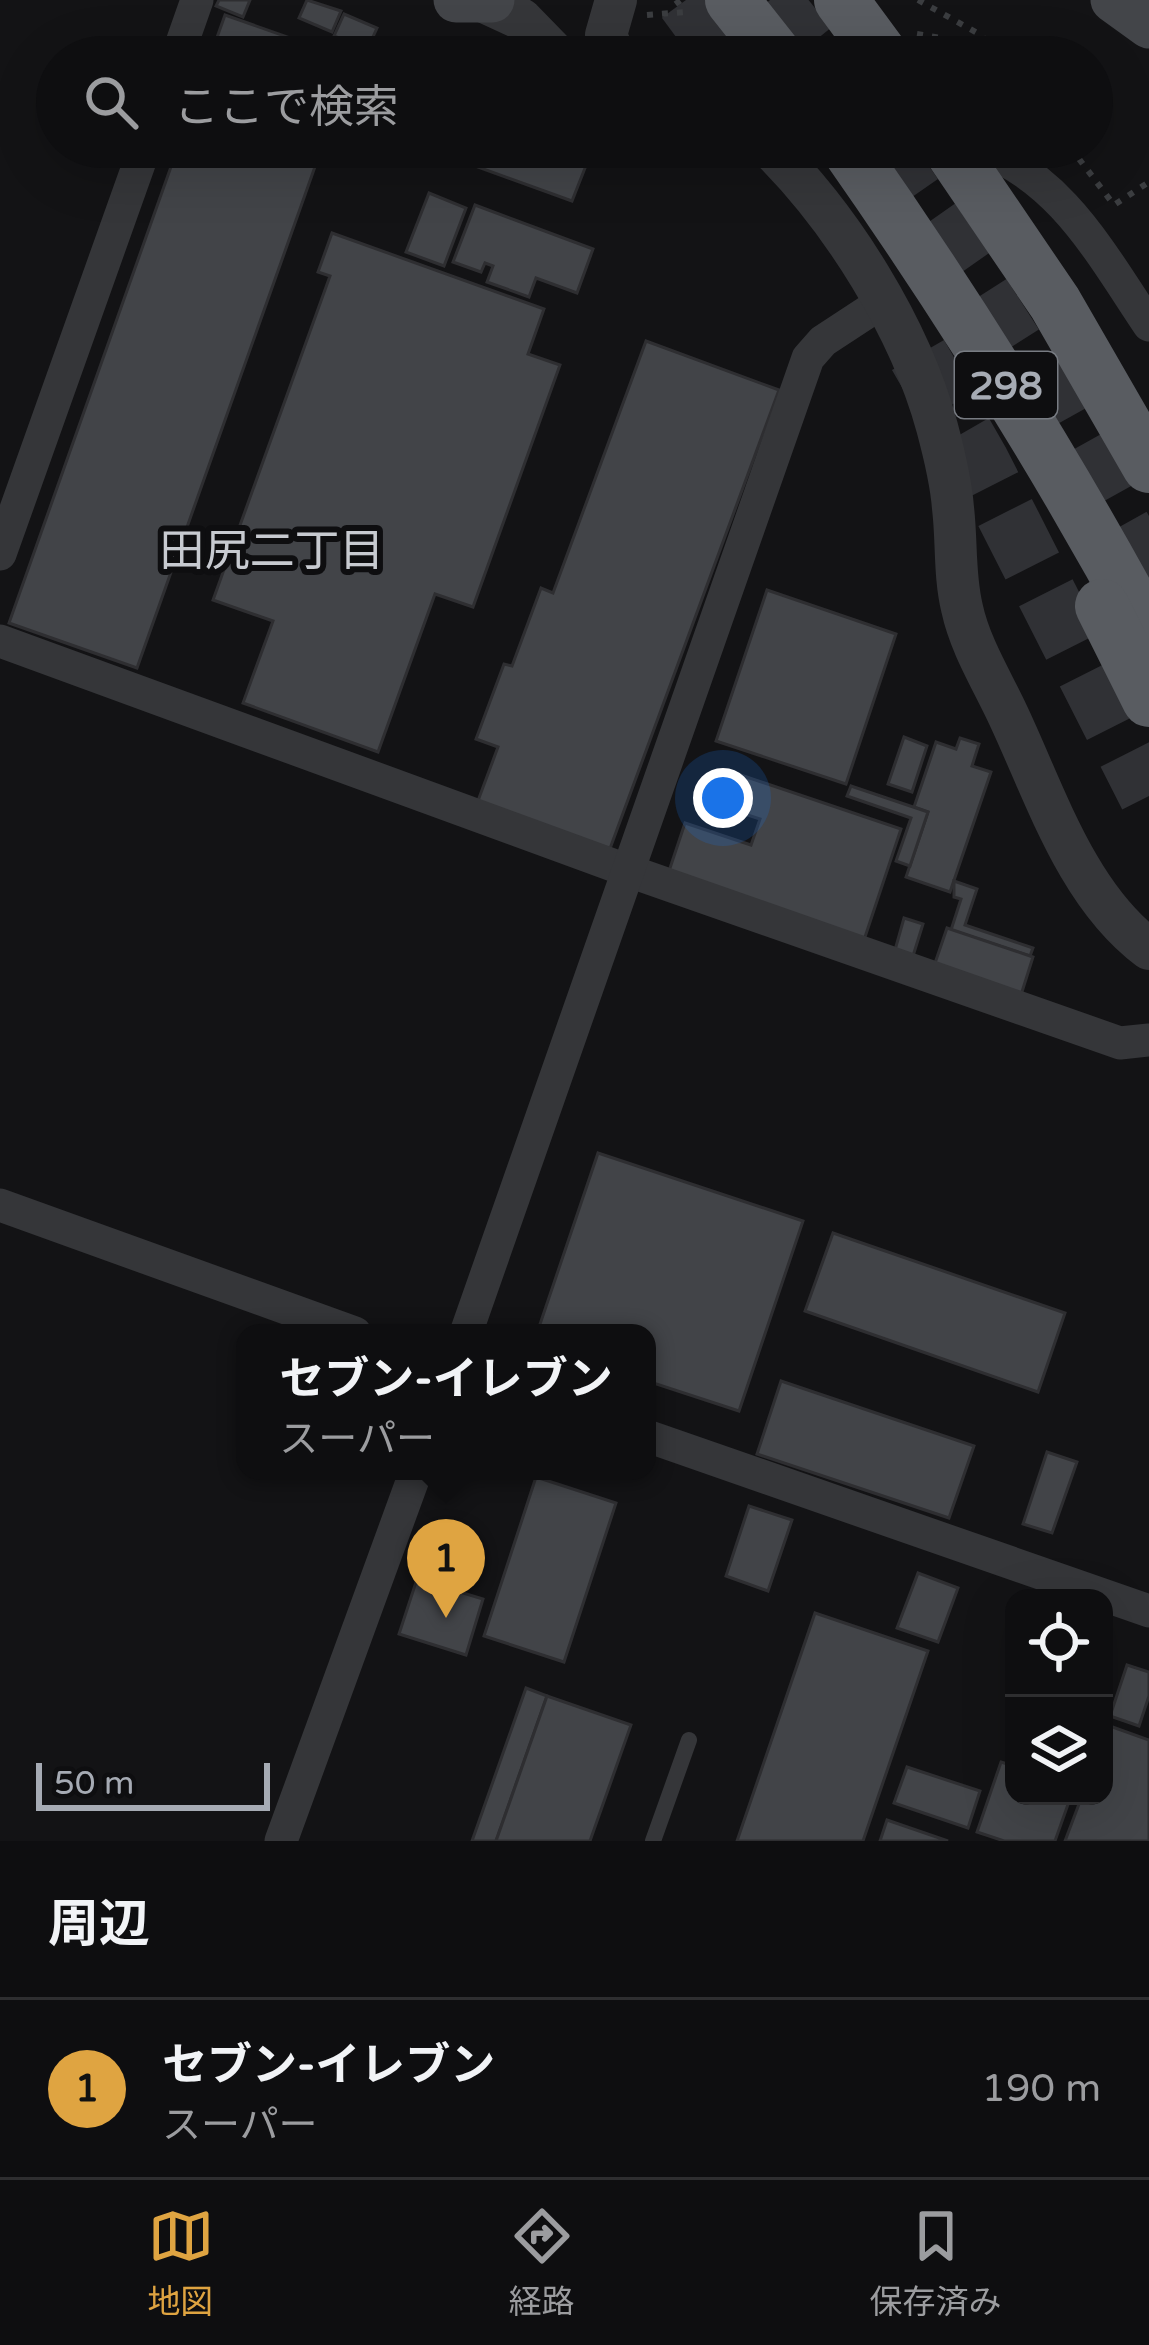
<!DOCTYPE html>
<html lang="ja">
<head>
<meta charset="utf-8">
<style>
	:root { --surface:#0e0e10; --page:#171719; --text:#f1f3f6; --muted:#9b9c9f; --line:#2e2e30; --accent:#dfa441 }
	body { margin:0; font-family:"Varela Round","Noto Sans JP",sans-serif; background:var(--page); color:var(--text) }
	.controls { position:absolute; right:36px; bottom:36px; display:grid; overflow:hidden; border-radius:24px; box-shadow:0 12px 48px #0002 }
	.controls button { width:108px; height:108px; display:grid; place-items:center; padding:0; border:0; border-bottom:3px solid var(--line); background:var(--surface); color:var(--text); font:60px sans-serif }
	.scale { position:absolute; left:36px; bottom:30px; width:234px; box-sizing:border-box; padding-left:12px; border:6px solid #a6abb4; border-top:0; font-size:33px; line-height:42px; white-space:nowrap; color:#a6abb4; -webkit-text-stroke:9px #0e0e10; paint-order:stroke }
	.you { position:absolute; left:723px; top:798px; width:42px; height:42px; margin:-30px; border:9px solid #fff; border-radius:50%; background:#1a73e8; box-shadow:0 0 0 18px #1a73e833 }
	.badge { display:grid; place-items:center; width:78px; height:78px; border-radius:50%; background:var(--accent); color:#111; font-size:39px; font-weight:700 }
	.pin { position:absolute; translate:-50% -99px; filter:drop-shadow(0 3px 6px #0008) }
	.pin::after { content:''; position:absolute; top:63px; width:42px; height:36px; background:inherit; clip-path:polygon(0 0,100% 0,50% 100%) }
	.popup { position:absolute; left:236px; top:1324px; width:420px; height:156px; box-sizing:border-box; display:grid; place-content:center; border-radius:24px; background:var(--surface); filter:drop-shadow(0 3px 9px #0005); font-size:39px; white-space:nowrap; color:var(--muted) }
	.popup b { font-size:45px; color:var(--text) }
	.popup::after { content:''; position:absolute; left:50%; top:100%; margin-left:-24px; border:24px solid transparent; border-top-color:var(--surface) }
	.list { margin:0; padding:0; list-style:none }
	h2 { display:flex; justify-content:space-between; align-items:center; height:156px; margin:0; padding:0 48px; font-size:51px }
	h2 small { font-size:39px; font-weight:400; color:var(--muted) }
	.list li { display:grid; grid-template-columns:78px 1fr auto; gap:36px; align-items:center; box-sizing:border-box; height:180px; padding:0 48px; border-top:3px solid var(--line) }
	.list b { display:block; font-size:45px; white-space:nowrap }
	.list p { margin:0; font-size:39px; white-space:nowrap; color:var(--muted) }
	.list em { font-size:39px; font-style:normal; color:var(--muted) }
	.icon { flex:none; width:66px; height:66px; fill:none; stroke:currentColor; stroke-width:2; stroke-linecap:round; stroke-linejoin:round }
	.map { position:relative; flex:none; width:1149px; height:1841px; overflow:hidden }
	.search { position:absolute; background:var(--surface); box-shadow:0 12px 48px #0002; left:36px; right:36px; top:36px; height:132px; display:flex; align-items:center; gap:30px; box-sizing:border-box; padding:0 42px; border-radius:66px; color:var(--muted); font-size:45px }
	.sheet { height:336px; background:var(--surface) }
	nav { display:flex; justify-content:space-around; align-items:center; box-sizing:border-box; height:168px; border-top:3px solid var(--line); background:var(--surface); font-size:33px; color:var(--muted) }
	nav a { display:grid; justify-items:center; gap:6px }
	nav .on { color:var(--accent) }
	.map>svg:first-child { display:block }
	.building { fill:#424448; stroke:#2e2e31; stroke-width:3 }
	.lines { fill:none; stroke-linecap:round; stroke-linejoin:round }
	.motorway-tunnel { stroke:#303135; stroke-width:60; stroke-dasharray:60 30; stroke-linecap:butt }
	.path { stroke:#3b3d40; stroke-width:6; stroke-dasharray:6 9; stroke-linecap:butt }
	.service { stroke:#353639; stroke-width:16 }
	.minor { stroke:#353639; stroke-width:33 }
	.tertiary { stroke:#353639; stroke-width:42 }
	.secondary { stroke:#434549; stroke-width:45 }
	.trunk { stroke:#595c61; stroke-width:54 }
	.labels { text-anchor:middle; stroke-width:12; stroke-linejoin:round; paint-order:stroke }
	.shield { fill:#0e0e10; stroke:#787c83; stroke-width:3 }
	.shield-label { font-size:39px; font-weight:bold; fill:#a6abb4 }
	.neighbourhood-label { font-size:45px; fill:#c7cad0; stroke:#0e0e10 }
</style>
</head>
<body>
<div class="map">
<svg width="1149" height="1841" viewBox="0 0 1149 1841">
	<rect width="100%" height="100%" fill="#131315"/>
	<g class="building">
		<polygon points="219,0 250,0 243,17 216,6"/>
		<polygon points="307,0 341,11 332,32 299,18"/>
		<polygon points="344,14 377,28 367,50 334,36"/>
		<polygon points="225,15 344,57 210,57"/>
		<polygon points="178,147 322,147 137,668 9,623"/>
		<polygon points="442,147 558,147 589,158 572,201 439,153"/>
		<polygon points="429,193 466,208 444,266 406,252"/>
		<polygon points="475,205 593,249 577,293 536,278 529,297 487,282 493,266 485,263 481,272 453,262"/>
		<polygon points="332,233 544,309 528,354 560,365 473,607 435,594 378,752 243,703 273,621 213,600 330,276 318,272"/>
		<polygon points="646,341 779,390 608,854 476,806 498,747 476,739 504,664 512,666 541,588 553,593"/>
		<polygon points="767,590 896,634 846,784 716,741"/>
		<polygon points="904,737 927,746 912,792 888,784"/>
		<polygon points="960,738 979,744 972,766 991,772 950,892 906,877 928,812 914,807 936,742 956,749"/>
		<polygon points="729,771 901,829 864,940 668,874 685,823 751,845 760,819 717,805"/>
		<polygon points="851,786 928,812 910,866 896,861 911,818 847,796"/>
		<polygon points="954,881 977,889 965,925 1033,948 1030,956 951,930 961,899 954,897"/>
		<polygon points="904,918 923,924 913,956 895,950"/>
		<polygon points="947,928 1033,957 1021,995 934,966"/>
		<polygon points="598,1153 803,1221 739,1411 647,1381 647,1333 537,1333"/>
		<polygon points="833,1233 1065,1313 1038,1392 805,1311"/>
		<polygon points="781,1381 974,1446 949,1518 757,1454"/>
		<polygon points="1047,1452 1077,1462 1052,1533 1023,1524"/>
		<polygon points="536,1477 616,1503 564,1662 484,1636"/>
		<polygon points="749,1506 792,1520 768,1591 726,1576"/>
		<polygon points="918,1573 958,1588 938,1642 897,1628"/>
		<polygon points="417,1579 483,1599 466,1655 399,1634"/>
		<polygon points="815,1613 928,1651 863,1841 737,1841"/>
		<polygon points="1127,1665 1149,1672 1149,1696 1139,1726 1110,1716"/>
		<polygon points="526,1688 547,1696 496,1841 472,1841"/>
		<polygon points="547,1696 631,1725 590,1841 496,1841"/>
		<polygon points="1107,1725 1149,1740 1149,1841 1065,1841 1082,1796 1104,1796"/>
		<polygon points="1001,1762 1014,1766 1014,1796 1071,1796 1055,1841 1004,1841 977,1832"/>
		<polygon points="907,1767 980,1791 968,1828 894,1803"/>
		<polygon points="887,1820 948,1841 880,1841"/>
	</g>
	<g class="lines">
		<g class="motorway-tunnel">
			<polyline points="686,0 728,57"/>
			<polyline points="770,0 816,57"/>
			<polyline points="879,147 967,273 1062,421 1149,578"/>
			<polyline points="918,355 980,463 1149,796"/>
		</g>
		<g class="path">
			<polyline points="676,0 685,12"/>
			<polyline points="918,0 981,35 998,57"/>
			<polyline points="647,15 685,12"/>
			<polyline points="917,34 965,42 979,57"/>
			<polyline points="1070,147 1114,205 1149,182"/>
		</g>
		<polyline class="service" points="653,1841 689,1740"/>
		<g class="minor">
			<polyline points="177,57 197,0"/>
			<path d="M973,147C1059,173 1101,254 1149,325"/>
			<polyline points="0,554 145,147"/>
			<polyline points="0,641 629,871 1120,1043 1149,1040"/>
			<polyline points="0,1205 355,1333"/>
			<polyline points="466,1333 808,358 823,341 884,301"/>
			<polyline points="647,1436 1149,1611"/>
			<polyline points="281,1841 416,1471"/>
		</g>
		<g class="tertiary">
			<polyline points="482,1 521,19 558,57"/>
			<polyline points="615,57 606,35 616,0"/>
			<path d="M769,147C842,219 910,328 937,427C944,453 951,481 953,508C957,541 954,575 962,608C970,646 993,682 1009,717C1046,796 1077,895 1149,949"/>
		</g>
		<g class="secondary">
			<polyline points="456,0 492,0"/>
			<polyline points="1113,0 1149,26"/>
		</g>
		<g class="trunk">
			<polyline points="732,0 777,57"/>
			<polyline points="841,0 883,57"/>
			<path d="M847,147C957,304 1058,465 1149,634"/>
			<polyline points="949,147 1055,303 1149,466"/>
			<polyline points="1102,606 1149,700"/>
		</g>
	</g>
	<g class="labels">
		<rect class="shield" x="955" y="352" width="102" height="66" rx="9"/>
		<g class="shield-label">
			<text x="1006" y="399">298</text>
		</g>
		<g class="neighbourhood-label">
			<text x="272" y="566">田尻二丁目</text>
		</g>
	</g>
</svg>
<div class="controls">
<button><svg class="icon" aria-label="locate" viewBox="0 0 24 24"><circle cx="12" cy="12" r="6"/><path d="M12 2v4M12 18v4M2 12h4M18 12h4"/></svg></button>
<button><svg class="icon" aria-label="layers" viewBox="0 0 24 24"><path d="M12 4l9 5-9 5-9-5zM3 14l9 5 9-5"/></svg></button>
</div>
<div class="scale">50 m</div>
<div class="you"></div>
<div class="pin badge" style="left:446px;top:1618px">1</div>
<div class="popup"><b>セブン-イレブン</b>スーパー</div>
<div class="search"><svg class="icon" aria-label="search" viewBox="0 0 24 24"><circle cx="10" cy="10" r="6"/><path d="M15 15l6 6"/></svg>ここで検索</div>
</div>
<section class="sheet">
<h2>周辺<small></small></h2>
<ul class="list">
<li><span class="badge">1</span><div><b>セブン-イレブン</b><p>スーパー</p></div><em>190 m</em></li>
</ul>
</section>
<nav>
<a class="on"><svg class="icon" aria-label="map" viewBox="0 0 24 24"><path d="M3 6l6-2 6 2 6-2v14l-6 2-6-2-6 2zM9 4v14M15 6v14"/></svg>地図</a>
<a><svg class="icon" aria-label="directions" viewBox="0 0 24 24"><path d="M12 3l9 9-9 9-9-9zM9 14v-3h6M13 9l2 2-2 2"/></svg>経路</a>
<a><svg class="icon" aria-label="saved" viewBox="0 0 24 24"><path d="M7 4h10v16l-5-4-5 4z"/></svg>保存済み</a>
</nav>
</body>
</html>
